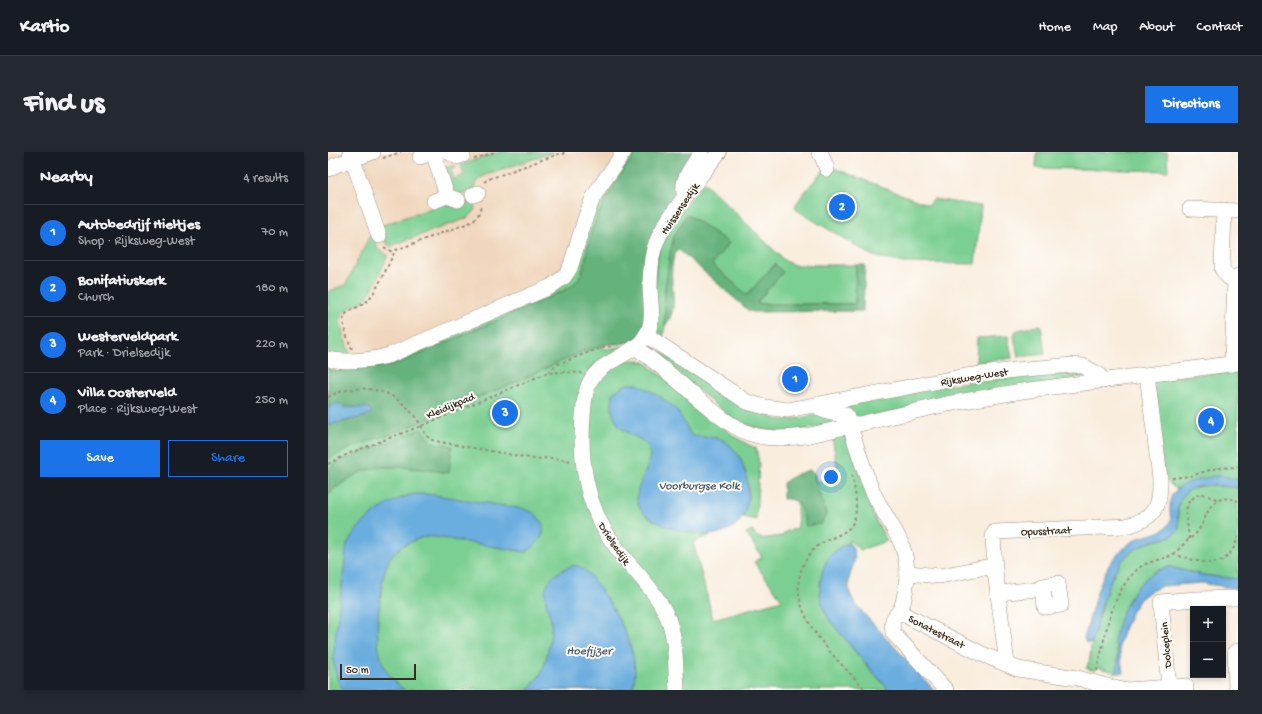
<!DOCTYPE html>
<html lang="en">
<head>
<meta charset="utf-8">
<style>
	:root { --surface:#171b24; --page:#242831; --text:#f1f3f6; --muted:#9ea1a6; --line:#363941; --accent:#1a73e8 }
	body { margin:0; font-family:"Gochi Hand",sans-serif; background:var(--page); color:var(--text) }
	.controls { position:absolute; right:12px; bottom:12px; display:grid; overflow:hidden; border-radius:0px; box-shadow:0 2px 6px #0003 }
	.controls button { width:36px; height:36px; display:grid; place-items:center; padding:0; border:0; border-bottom:1px solid var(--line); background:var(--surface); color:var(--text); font:20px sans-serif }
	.scale { position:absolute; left:12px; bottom:10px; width:76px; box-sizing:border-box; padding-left:4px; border:2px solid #3b2a1e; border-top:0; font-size:11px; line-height:14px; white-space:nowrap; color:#3b2a1e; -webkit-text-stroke:3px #fdfcf7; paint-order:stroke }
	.you { position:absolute; left:503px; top:325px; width:14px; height:14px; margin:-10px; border:3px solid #fff; border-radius:50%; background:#1a73e8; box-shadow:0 0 0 6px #1a73e833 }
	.badge { display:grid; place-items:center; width:26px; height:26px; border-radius:50%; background:var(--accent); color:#fff; font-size:13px; font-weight:700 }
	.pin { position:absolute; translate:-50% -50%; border:2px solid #fff; box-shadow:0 1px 4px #0006 }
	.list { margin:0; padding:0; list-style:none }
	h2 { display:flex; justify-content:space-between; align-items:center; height:52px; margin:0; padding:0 16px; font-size:17px }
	h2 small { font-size:13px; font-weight:400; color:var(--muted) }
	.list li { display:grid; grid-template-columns:26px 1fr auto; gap:12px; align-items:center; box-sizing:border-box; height:56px; padding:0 16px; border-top:1px solid var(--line) }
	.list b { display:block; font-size:15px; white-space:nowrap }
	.list p { margin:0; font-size:13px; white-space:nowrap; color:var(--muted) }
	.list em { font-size:13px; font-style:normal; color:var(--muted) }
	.actions { display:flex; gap:8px; padding:12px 16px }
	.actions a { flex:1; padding:9px 0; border:1px solid var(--accent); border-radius:0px; text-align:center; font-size:14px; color:var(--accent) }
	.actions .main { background:var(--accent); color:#fff }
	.map { position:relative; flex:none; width:910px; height:538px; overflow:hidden; border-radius:0px }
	header { display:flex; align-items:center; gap:24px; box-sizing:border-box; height:56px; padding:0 20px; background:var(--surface); border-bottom:1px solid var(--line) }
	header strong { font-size:19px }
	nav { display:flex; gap:22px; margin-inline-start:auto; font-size:14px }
	.intro { display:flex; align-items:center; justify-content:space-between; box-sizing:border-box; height:96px; padding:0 24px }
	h1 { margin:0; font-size:28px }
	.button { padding:10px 18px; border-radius:0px; background:var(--accent); color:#fff; font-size:14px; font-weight:700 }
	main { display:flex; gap:24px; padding:0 24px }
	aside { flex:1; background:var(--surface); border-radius:0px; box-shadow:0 2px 6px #0003 }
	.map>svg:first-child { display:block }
	.built { fill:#f0d6bc }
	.green { fill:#7ccf92; stroke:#5c7c58 }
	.forest { fill:#65b27c; stroke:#506e4d }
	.water { fill:#6baddf; stroke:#536c7e }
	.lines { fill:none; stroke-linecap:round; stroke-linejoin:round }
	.minor-casing { stroke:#9a8c7e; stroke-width:16 }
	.path { stroke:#9a8c7e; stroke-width:2; stroke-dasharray:3 3; stroke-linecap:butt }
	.minor { stroke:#fff; stroke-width:15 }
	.labels { text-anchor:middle; stroke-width:4; stroke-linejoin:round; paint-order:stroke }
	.street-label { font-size:11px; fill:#3b2a1e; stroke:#fdfcf7 }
	.water-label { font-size:12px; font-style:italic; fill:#4e5e6b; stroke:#fdfcf7 }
</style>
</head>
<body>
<header>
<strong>Kartio</strong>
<nav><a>Home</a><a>Map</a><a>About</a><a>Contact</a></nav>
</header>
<div class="intro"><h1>Find us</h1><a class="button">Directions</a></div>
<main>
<aside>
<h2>Nearby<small>4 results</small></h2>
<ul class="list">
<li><span class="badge">1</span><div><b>Autobedrijf Hieltjes</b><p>Shop · Rijksweg-West</p></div><em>70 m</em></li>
<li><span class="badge">2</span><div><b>Bonifatiuskerk</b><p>Church</p></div><em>180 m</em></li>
<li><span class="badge">3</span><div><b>Westerveldpark</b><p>Park · Drielsedijk</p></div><em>220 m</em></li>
<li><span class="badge">4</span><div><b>Villa Oosterveld</b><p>Place · Rijksweg-West</p></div><em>250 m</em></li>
</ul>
<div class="actions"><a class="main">Save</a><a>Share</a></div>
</aside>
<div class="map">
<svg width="910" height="538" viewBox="0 0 910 538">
	<rect width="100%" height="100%" fill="#fdfcf7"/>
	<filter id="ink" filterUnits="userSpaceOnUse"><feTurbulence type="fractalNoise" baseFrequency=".025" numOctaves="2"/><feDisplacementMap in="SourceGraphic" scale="8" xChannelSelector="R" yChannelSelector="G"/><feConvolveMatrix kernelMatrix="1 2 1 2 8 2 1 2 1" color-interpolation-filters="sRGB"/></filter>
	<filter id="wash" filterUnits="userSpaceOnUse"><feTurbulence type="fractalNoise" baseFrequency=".012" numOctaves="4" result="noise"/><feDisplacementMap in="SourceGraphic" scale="16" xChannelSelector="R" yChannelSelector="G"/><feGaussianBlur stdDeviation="0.9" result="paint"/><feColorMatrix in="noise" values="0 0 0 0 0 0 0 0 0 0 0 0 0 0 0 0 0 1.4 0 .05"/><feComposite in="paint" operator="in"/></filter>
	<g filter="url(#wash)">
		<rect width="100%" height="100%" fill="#f9edde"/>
		<polygon class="built" points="0,0 324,0 267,161 0,276"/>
		<g class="green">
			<polygon points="171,0 226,0 165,20 152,26 147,32 146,37 129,43 122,41 114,17 123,14 130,14 122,17 126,27 136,23 133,13"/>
			<path d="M302,0H308C291,25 275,49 264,78C259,92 259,114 251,126C246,134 237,138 229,142L69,212L52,215L0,219V212H35L223,139L264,60Z"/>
			<polygon points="709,0 839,0 840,19 708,16"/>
			<polygon points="500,14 601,53 605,47 653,54 647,112 575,111 545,104 480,65 469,58 467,54 475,42 498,15"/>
			<polygon points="376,30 457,109 466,113 528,113 527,151 524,152 430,152 428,151 455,120 447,112 419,143 383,112 401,91 350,76 337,136 337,174 335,184 327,177 328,107 341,76"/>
			<path d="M147,47C148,58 147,61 137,67L67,92L64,95L59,92L52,74L112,53L111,50L126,54Z"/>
			<path d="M313,57L274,196L275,197L301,194L296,209L307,208L317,210L358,242L406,284L419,292L428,296L431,311L428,368L415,365C423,341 421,326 411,304L398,377L365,390L385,467L454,448L426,410L434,405L418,381L423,379C427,380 427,383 430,385C436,388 448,384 455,384L457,380L470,376L468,333L511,326L504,284L518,282L547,367L559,389L532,398L521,388V392H517L504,471L538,513L561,538H0V241L241,156Z"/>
			<path d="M44,79L50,98L60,103C54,116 45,140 35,149C28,154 15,156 13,165C11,175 19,194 23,204L0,202V140L18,132Z"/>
			<polygon points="713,173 717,202 690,205 686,184 687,180 690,178"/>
			<polygon points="680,184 684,206 648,211 649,186"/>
			<polygon points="326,196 423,257 451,268 466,267 493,262 515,269 475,278 459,280 430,277 400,264 326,199"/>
			<polygon points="732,218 762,223 527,267 522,263 521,253 573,239"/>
			<polygon points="910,218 910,328 906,326 861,331 848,337 836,327 826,227"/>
			<path d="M883,333L910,336V427L875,423L842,415L828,419L812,432L803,445L789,494L790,509L789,521L768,515L767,519L758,516C763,509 762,498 764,489C767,479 770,468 774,457C778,441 782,425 792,411C797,404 809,394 818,391C832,387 841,389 851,377C849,346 848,336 883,333Z"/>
		</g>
		<g class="forest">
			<path d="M308,0H369L362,12L347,27L345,51L339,58L317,174L308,189L292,192L276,193L254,200L179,234L156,243L64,282L35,291L0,307V273L38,264L28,255H14L5,253L0,256V219L52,215L69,212L229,142C237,138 246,134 251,126C259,114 259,92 264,78C275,49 291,25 308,0Z"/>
			<path d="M359,62L401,91L384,112L419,143L447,112L455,120L429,150L430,152H524L527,151L528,113H537L535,159L426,160L421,159L350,97C338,115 347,137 345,156C344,163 341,169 337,174V136L342,100L346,84Z"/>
			<path d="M93,277L103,290L124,294L121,321C99,318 60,311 40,318C25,322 12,333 0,342V319L7,311Z"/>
			<polygon points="481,318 484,319 487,323 491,341 499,362 492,373 490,372 478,374 474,360 468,349 460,347 455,347 455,331 467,323"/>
		</g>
		<g class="water">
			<path d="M299,232H310L331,244L348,257L356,270L363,283C374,287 385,283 395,288C421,302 431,358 405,375C387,388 360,382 341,375C331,371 316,365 311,355C302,336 327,314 321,296C319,292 316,290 313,288C307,284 300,281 294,277C292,275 290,273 289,270C282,259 284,253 285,241L293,235Z"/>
			<polygon points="10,251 15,255 41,256 44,260 38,264 0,273 0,256 5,253"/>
			<path d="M887,324H896L910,328V336C889,333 854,327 850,356C849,362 851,371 851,377C839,391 829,385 815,393C807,397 797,404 791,412C778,432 770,467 764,491H758L756,486C768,448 770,411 807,388C817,382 833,383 840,373C845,368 841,362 842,356C842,350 842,343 847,339C856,329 874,327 887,324Z"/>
			<path d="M86,342H100L196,357C199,359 203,359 206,361C208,362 210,366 212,368C222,381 208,394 198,400L108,385C103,385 97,384 93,386C83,389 71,395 64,403C56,414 55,428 53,441C48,476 43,515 77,538H15C8,528 6,516 5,504L19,392C33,367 59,349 86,342Z"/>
			<path d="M517,392H522C534,407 519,417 521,435C521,442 525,447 528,453L606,538H561C546,521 532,505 517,487C510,478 501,469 496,458C491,446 491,434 494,422C497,408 505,398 517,392Z"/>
			<path d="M246,413C258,415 262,424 269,433C288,458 316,505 304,538H200C204,533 210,527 213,521C219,508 224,484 223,469C221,458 214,444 219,433C223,423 236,417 246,413Z"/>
			<path d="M842,415L875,423L910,427V437L874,431L833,434L821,440L812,447L804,459L795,480L791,493L795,521H789L790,509L789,494L786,492C790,462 809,419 842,415Z"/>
		</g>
	</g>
	<g filter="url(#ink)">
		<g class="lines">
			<defs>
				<g id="minor">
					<polyline points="22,0 51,84"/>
					<polyline points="105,0 119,44 130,48"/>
					<polyline points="120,0 129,5 135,3"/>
					<polyline points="491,0 493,2 499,17"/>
					<polyline points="92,5 106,0"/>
					<polyline points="0,17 8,13 45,0"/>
					<polyline points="145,43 150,41"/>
					<path d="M357,45C351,27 365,15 373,0"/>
					<polyline points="106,49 119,44"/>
					<polyline points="862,57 910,59"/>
					<polyline points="896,58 894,117 900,125 907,129"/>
					<polyline points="318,183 419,250 437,255 460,258 638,224 687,218 745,213 755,214 770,222 775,229"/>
					<path d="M307,195C328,210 348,227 367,244C384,258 401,274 423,282C440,288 460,286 478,284L619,252L694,239L910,211"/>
					<path d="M0,207C17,211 46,208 62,203L222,135L236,125L242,116L258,64L265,46L271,36L296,0"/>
					<polyline points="904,212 907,129 910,124"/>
					<path d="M489,253C495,262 508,261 518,263C527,288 534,314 544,338C560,374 584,390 578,434C577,443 576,452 571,460L654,502L690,517L749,526L794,538"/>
					<polyline points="580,421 612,424 658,415 667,419"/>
					<polyline points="671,441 709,437 715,434 730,431 733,453 717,455 715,434"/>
					<path d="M571,460C563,467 564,471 565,481L618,538"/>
					<path d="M679,512L667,419L665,383L667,380L798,374C827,367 833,354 832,326L819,223"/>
					<polyline points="841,535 833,450 868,447 910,446"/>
					<path d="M349,538C347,513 349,485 338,462C327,438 306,419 290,398C260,360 251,312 255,264C256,254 256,244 260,234C270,205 311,206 321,177C326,163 322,148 322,134C322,125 323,115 324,106C328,81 346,59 361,39C371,26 381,13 391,0"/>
					<polyline points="798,538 858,534 858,538"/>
					<polyline points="908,538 907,500 910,499"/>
				</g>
			</defs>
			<use href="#minor" class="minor-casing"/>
			<g class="path">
				<polyline points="235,0 237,4"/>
				<polyline points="55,6 73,0"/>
				<polyline points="146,7 167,0"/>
				<polyline points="156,30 161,27 236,0"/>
				<polyline points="56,95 66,101"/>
				<path d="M24,197C21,190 13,172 16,165C19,158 33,155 39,149C49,139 59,115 66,101L68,98L141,71C148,67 152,62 153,54"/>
				<polyline points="220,220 230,212 275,195 285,194"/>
				<path d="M0,245C27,230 62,235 82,259C86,263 91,269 93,274C97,281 98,286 107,289L207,307L225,306L243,309"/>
				<polyline points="0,312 22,301 93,274 219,221 236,220 254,221"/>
				<path d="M524,323C527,338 532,360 523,374C515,385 495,386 485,398C442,449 505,503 538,538"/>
				<polyline points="844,326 862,324 889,316 910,315"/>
				<polyline points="861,387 858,359 861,349 869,343 875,342 891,348"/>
				<path d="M845,402C874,410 898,423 910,385"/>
				<path d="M769,519C777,486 783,435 814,414C824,408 838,407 845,402C851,398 856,391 861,387C882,376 875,336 910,349"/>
			</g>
			<use href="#minor" class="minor"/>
		</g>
	</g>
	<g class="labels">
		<g class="street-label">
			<text transform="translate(351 56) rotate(-56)" y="4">Huissensedijk</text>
			<text transform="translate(646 224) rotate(-9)" y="4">Rijksweg-West</text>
			<text transform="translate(122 253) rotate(-23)" y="4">Kleidijkpad</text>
			<text transform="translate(718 378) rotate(-2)" y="4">Opusstraat</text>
			<text transform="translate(287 391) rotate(56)" y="4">Drielsedijk</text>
			<text transform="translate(609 479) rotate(27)" y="4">Sonatestraat</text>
			<text transform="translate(837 493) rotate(-95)" y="4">Dolceplein</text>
		</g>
		<g class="water-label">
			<text x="371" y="337">Voorburgse Kolk</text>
			<text x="261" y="502">Hoefijzer</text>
		</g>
	</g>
</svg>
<div class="controls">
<button>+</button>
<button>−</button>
</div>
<div class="scale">50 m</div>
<div class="you"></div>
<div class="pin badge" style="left:467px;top:227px">1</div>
<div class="pin badge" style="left:514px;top:55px">2</div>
<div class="pin badge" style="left:177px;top:261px">3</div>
<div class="pin badge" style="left:883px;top:269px">4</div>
</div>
</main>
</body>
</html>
